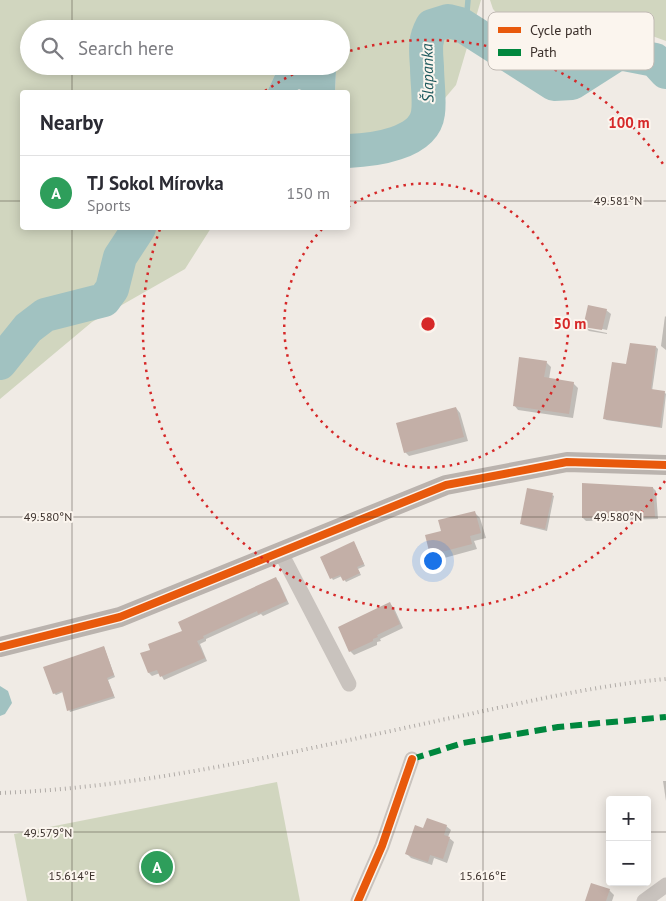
<!DOCTYPE html>
<html lang="en">
<head>
<meta charset="utf-8">
<style>
	:root { --surface:#fff; --page:#f7f7f7; --text:#2b2b33; --muted:#7c7c81; --line:#e1e1e2; --accent:#111827 }
	body { margin:0; font-family:"PT Sans",sans-serif; background:var(--page); color:var(--text) }
	.controls { position:absolute; right:15px; bottom:15px; display:grid; overflow:hidden; border-radius:5px; box-shadow:0 2px 12px #0003 }
	.controls button { width:45px; height:45px; display:grid; place-items:center; padding:0; border:0; border-bottom:1px solid var(--line); background:var(--surface); color:var(--text); font:25px sans-serif }
	.you { position:absolute; left:432px; top:560px; width:18px; height:18px; margin:-12px; border:4px solid #fff; border-radius:50%; background:#1a73e8; box-shadow:0 0 0 8px #1a73e833 }
	.badge { display:grid; place-items:center; width:32px; height:32px; border-radius:50%; background:var(--accent); color:#fff; font-size:16px; font-weight:700 }
	.pin { position:absolute; translate:-50% -50%; border:2px solid #fff; box-shadow:0 1px 5px #0006 }
	.list { margin:0; padding:0; list-style:none }
	h2 { display:flex; justify-content:space-between; align-items:center; height:65px; margin:0; padding:0 20px; font-size:21px }
	h2 small { font-size:16px; font-weight:400; color:var(--muted) }
	.list li { display:grid; grid-template-columns:32px 1fr auto; gap:15px; align-items:center; box-sizing:border-box; height:75px; padding:0 20px; border-top:1px solid var(--line) }
	.list b { display:block; font-size:19px; white-space:nowrap }
	.list p { margin:0; font-size:16px; white-space:nowrap; color:var(--muted) }
	.list em { font-size:16px; font-style:normal; color:var(--muted) }
	.icon { flex:none; width:28px; height:28px; fill:none; stroke:currentColor; stroke-width:2; stroke-linecap:round; stroke-linejoin:round }
	.map { position:relative; flex:none; width:666px; height:901px; overflow:hidden }
	.search { position:absolute; background:var(--surface); box-shadow:0 2px 12px #0003; left:20px; top:20px; width:330px; height:55px; display:flex; align-items:center; gap:12px; box-sizing:border-box; padding:0 18px; border-radius:28px; color:var(--muted); font-size:19px }
	.panel { position:absolute; background:var(--surface); box-shadow:0 2px 12px #0003; left:20px; top:90px; width:330px; height:140px; border-radius:5px }
	.map>svg:first-child { display:block }
	.green { fill:#d1d6bf }
	.water { fill:#a1c2c1 }
	.shadow { fill:#0003 }
	.lines { fill:none; stroke-linecap:round; stroke-linejoin:round }
	.stream { stroke:#a1c2c1; stroke-width:5.5 }
	.river { stroke:#a1c2c1; stroke-width:34 }
	.building { fill:#c3afa7 }
	.street { stroke:#c9c3be; stroke-width:15 }
	.secondary { stroke:#bab3ae; stroke-width:20 }
	.rail { stroke:#b1aca8; stroke-width:4; stroke-dasharray:1 4; stroke-linecap:butt }
	.quiet { stroke:#00873e; stroke-width:6; stroke-dasharray:12 6; stroke-linecap:butt }
	.cycleway-casing { stroke:#fbf5ee; stroke-width:11 }
	.cycleway { stroke:#e8590c; stroke-width:8 }
	.ticks { fill:none; stroke:#3b302b; stroke-width:1; stroke-opacity:0.45 }
	.ring { fill:none; stroke:#d62828; stroke-width:2.5; stroke-dasharray:2.5 5 }
	.labels { text-anchor:middle; stroke-width:4; stroke-linejoin:round; paint-order:stroke }
	.water-label { font-size:16px; font-style:italic; fill:#1f5a5e; stroke:#fbf5ee }
	.key { fill:#fbf5ee; stroke:#c1bab4; stroke-width:1 }
	.key-label { font-size:14px; fill:#3b302b }
	.ticks-label { font-size:12px; text-anchor:middle; fill:#3b302b; stroke:#fbf5ee; stroke-width:4; stroke-linejoin:round; paint-order:stroke }
	.centre { fill:#d62828; stroke:#fbf5ee; stroke-width:2.5 }
	.ring-label { font-size:15px; text-anchor:middle; font-weight:bold; fill:#d62828; stroke:#fbf5ee; stroke-width:4; stroke-linejoin:round; paint-order:stroke }
</style>
</head>
<body>
<div class="map">
<svg width="666" height="901" viewBox="0 0 666 901">
	<rect width="100%" height="100%" fill="#f0ebe5"/>
	<g class="green">
		<polygon points="0,0 481,0 456,85 429,117 391,145 348,165 348,92 335,92 336,71 335,66 341,66 341,29 29,29 29,66 279,66 267,92 22,92 22,228 211,228 185,269 92,322 0,399"/>
		<polygon points="490,0 666,0 666,41 644,33 633,34 619,38 603,52 577,62 548,59 514,33 493,9"/>
		<polygon points="277,782 300,901 27,901 14,834"/>
	</g>
	<g class="water">
		<polygon points="279,66 335,66 336,71 335,92 306,92 299,89 294,92 267,92"/>
		<polygon points="0,686 8,691 12,703 5,714 0,716"/>
	</g>
	<g class="shadow">
		<polygon points="606,310 611,314 607,330 588,326 588,329 607,333 607,334 589,331 584,326"/>
		<polygon points="665,316 666,317 666,350 661,346"/>
		<polygon points="656,347 658,349 652,391 664,392 666,394 662,428 606,420 605,418 627,365"/>
		<polygon points="546,362 551,367 549,379 573,383 578,388 573,418 518,410 514,405"/>
		<polygon points="456,408 460,413 468,441 409,456 405,452"/>
		<polygon points="653,488 656,491 658,519 586,521 583,518"/>
		<polygon points="552,495 554,496 547,531 523,525 521,523"/>
		<polygon points="474,512 480,518 486,538 474,541 477,549 437,560 431,554 442,532"/>
		<polygon points="355,545 365,566 358,569 361,575 346,582 342,576 333,580 321,558"/>
		<polygon points="276,579 279,582 289,604 263,616 261,614 206,639 206,641 200,644 207,661 164,680 160,673 152,676 149,673 142,654 151,651"/>
		<polygon points="390,604 394,608 403,628 380,639 381,641 377,642 377,645 354,655 350,651"/>
		<polygon points="104,647 115,677 108,680 115,698 70,712 63,692 56,695 54,693"/>
		<polygon points="663,781 666,781 666,801"/>
		<polygon points="446,826 451,830 448,837 454,842 447,863 434,858 432,865 411,858 407,854 424,829"/>
		<polygon points="609,890 614,895 612,901 587,901"/>
	</g>
	<g class="lines">
		<polyline class="stream" points="460,24 467,12 468,0"/>
		<g class="river">
			<path d="M348,151C373,150 424,144 428,113C430,100 427,81 427,67C426,50 424,41 432,26L448,21L460,24L554,84L572,83L619,53L655,60L666,72"/>
			<polyline points="0,363 28,328 45,315 104,300 112,289 120,257 139,228"/>
		</g>
	</g>
	<g class="building">
		<polygon points="588,305 607,309 602,330 583,327"/>
		<polygon points="630,343 656,346 651,389 665,391 660,427 603,419 612,362 626,364"/>
		<polygon points="519,357 547,361 544,377 574,382 569,414 513,406"/>
		<polygon points="456,407 464,437 404,453 396,423"/>
		<polygon points="582,483 653,487 655,517 582,518"/>
		<polygon points="527,488 553,493 545,529 520,524"/>
		<polygon points="475,511 481,533 470,536 472,544 430,555 425,535 441,531 438,520"/>
		<polygon points="354,541 364,564 357,567 360,573 343,581 340,575 330,579 320,557"/>
		<polygon points="276,577 287,601 258,614 257,611 203,636 204,638 197,641 205,658 160,677 157,670 148,673 140,653 150,650 148,644 182,631 178,622"/>
		<polygon points="390,602 400,624 377,635 378,637 373,639 373,641 349,652 338,627"/>
		<polygon points="104,646 114,675 107,678 114,696 67,711 62,691 53,694 43,667"/>
		<polygon points="427,818 447,825 444,835 450,837 443,859 430,855 428,862 405,854 415,825 423,828"/>
		<polygon points="591,883 610,889 606,901 585,901"/>
	</g>
	<g class="lines">
		<g class="street">
			<polyline points="280,551 349,684"/>
			<polyline points="358,901 382,846 412,759"/>
			<polyline points="644,901 666,885"/>
		</g>
		<polyline class="secondary" points="0,647 120,617 446,485 567,462 666,465"/>
		<path class="rail" d="M0,793C157,787 312,747 465,715C531,701 598,685 666,679"/>
		<polyline class="quiet" points="412,759 463,743 558,727 666,717"/>
		<defs>
			<g id="cycleway">
				<polyline points="0,647 120,617 446,485 567,462 666,465"/>
				<polyline points="358,901 382,846 412,759"/>
			</g>
		</defs>
		<use href="#cycleway" class="cycleway-casing"/>
		<use href="#cycleway" class="cycleway"/>
	</g>
	<path class="ticks" d="M72,0V29M483,0V901M72,66V92M0,201H22M348,201H666M72,228V901M0,517H666M0,832H610M647,832H666"/>
	<g class="ring">
		<path d="M348 207A142 142 0 1 1 323 228"/>
		<path d="M665 481A284 284 0 0 1 160 229M265 91A284 284 0 0 1 308 67M343 53A284 284 0 0 1 665 167"/>
	</g>
	<g class="labels">
		<g class="water-label">
			<text transform="translate(427 73) rotate(-91)" y="6">Šlapanka</text>
		</g>
	</g>
	<rect x="488" y="12" width="166" height="58" rx="8" class="key"/>
	<rect x="498" y="27" width="23" height="6" fill="#e8590c"/>
	<rect x="498" y="49" width="23" height="7" fill="#00873e"/>
	<g class="key-label">
		<text x="530" y="35">Cycle path</text>
		<text x="530" y="57">Path</text>
	</g>
	<g class="ticks-label">
		<text x="618" y="205">49.581°N</text>
		<text x="48" y="521">49.580°N</text>
		<text x="618" y="521">49.580°N</text>
		<text x="48" y="837">49.579°N</text>
		<text x="72" y="880">15.614°E</text>
		<text x="483" y="880">15.616°E</text>
	</g>
	<circle cx="428" cy="324" r="8" class="centre"/>
	<g class="ring-label">
		<text x="629" y="128">100 m</text>
		<text x="570" y="329">50 m</text>
	</g>
</svg>
<div class="controls">
<button>+</button>
<button>−</button>
</div>
<div class="you"></div>
<div class="pin badge" style="left:157px;top:867px;background:#2e9e5b">A</div>
<div class="search"><svg class="icon" aria-label="search" viewBox="0 0 24 24"><circle cx="10" cy="10" r="6"/><path d="M15 15l6 6"/></svg>Search here</div>
<section class="panel">
<h2>Nearby<small></small></h2>
<ul class="list">
<li><span class="badge" style="background:#2e9e5b">A</span><div><b>TJ Sokol Mírovka</b><p>Sports</p></div><em>150 m</em></li>
</ul>
</section>
</div>
</body>
</html>
